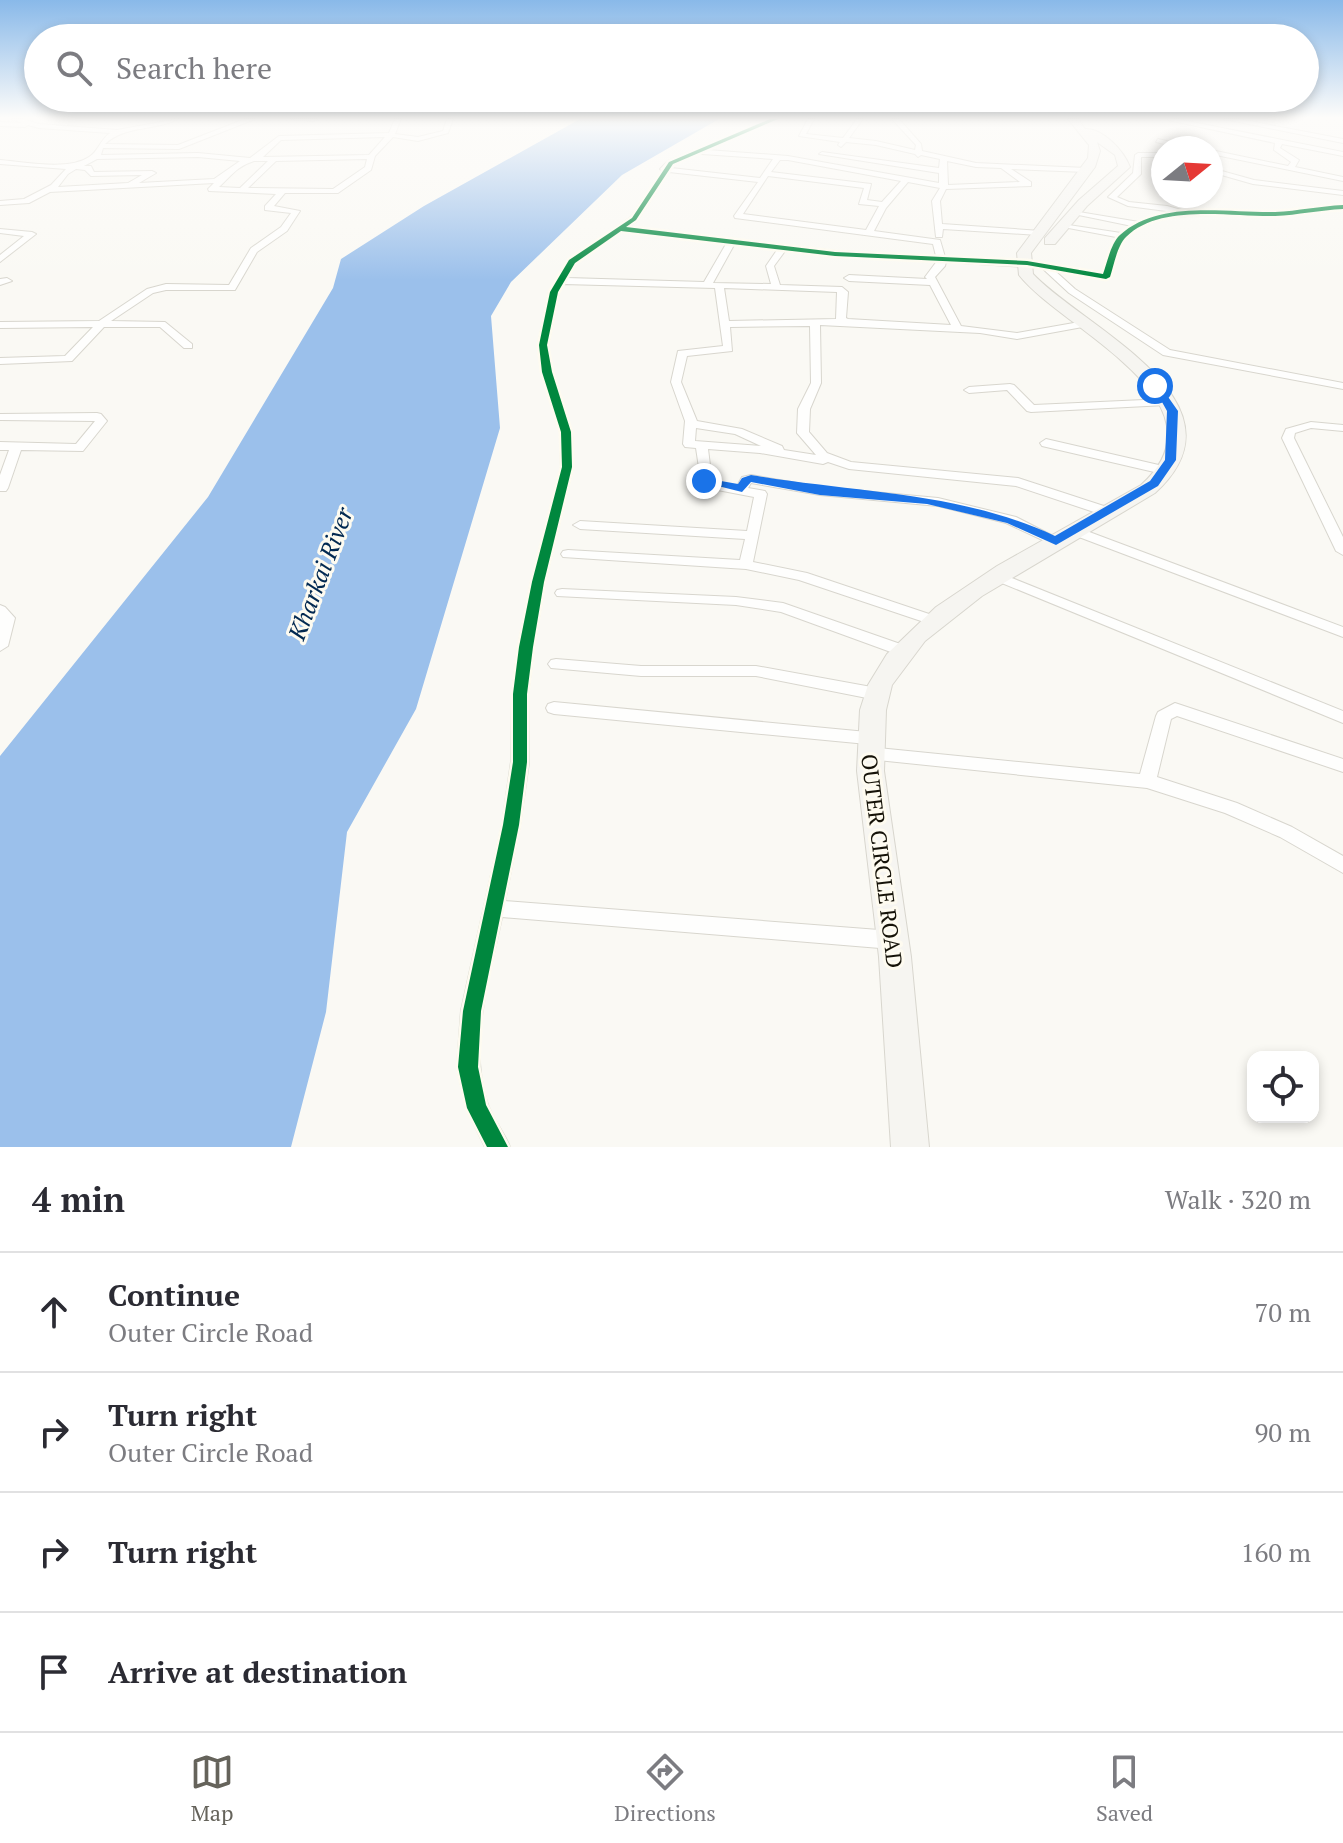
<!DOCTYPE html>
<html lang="en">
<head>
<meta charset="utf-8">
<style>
	:root { --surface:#fff; --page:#f2f2f3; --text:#2b2b33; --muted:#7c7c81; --line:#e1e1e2; --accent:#65635b }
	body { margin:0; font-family:"PT Serif",serif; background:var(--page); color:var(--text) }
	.controls { position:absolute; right:24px; bottom:24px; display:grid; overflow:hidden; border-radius:16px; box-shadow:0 4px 12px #0003 }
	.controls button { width:72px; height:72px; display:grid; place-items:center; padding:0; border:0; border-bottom:2px solid var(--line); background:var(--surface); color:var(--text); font:40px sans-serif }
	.compass { position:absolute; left:1151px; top:136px; width:72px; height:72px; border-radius:50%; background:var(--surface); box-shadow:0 4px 12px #0003; rotate:72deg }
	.stop { position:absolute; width:24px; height:24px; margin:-18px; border:6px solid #1a73e8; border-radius:50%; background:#fff }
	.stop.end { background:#1a73e8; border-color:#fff; box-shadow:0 2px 8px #0008 }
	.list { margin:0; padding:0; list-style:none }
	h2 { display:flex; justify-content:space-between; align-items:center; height:104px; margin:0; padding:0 32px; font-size:34px }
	h2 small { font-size:26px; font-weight:400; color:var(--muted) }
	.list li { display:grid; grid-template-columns:52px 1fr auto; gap:24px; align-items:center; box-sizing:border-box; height:120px; padding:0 32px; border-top:2px solid var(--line) }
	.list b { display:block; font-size:30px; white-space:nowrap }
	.list p { margin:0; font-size:26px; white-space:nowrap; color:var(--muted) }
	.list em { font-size:26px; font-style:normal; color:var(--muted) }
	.icon { flex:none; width:44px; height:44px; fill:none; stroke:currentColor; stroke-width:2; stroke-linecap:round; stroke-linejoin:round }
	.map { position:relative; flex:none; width:1343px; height:1147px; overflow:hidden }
	.search { position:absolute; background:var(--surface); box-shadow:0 4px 12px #0003; left:24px; right:24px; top:24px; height:88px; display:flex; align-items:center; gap:20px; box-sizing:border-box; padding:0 28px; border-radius:44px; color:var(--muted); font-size:30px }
	.sheet { height:584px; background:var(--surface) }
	nav { display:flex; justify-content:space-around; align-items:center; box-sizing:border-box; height:112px; border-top:2px solid var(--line); background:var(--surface); font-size:22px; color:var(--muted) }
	nav a { display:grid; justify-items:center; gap:4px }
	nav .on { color:var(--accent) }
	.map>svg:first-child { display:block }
	.water { fill:#9bc0eb }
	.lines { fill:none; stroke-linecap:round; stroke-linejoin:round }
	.minor-casing { stroke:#d8d6ce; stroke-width:2 }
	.secondary-casing { stroke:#d8d6ce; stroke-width:2 }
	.minor { fill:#fefefd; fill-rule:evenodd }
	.secondary { fill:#f6f5f1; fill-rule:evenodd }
	.cycleway-casing { stroke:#fefbf0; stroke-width:5 }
	.cycleway { fill:#00873e; fill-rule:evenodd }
	.route { fill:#1a73e8 }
	.labels { text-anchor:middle; stroke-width:6; stroke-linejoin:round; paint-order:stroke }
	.street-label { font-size:22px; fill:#151208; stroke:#fefbf0 }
	.water-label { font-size:24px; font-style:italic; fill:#022951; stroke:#fefbf0 }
</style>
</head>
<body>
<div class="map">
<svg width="1343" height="1147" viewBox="0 0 1343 1147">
	<rect width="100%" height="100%" fill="#faf9f4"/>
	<polygon class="water" points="580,119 719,119 622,175 511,282 491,316 500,428 416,709 347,832 326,1012 291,1147 0,1147 0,756 208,497 333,288 341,259 424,206"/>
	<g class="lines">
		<defs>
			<g id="minor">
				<path d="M12,119H23L39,124L117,130L178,119C155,131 125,125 105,144L178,145L245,119H255L179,149L103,148L101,155L198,153L250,158L279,136L389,133L395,119H401L395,134L418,137L443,131L447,119H453L448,133L418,141L393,137L375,156L371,170L338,193H285L274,206L300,211L287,231L257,252L235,290H166L153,293L111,321L165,322L192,344V348H184L160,327H104L72,361L0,364V358L65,356L93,327L0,328V322L99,321L147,289L166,284L229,285L251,248L281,227L291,213L265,210V206L276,194L209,191L208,189L214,183L50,192L29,203L0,205V201L24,199L51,185L66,169L0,164V160C25,162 68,171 89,157C98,152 100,140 110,133L39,128L28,125L25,127L0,126V122L22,123ZM385,137L369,155L263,157L281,140ZM198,157L240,161L214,179L139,183L156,173L152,171L94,172L91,166H84L97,159ZM367,159L365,167L333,189L248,188L276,161ZM254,161H268L240,188L219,187C230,177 237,166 254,161ZM76,169L85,170L91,176L142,175L128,183L58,187L68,174Z"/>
				<polygon points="291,119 317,119 314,121"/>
				<path d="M769,119H778L707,150L788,156L939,183V173L819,154L822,152L939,168L940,159L921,155L918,157L915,154L876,145L846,142L841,147L838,145L840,142L799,136L808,119H814L806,134L843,138L857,119H863L849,138L876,141L915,150L916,145L892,119H899L921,144L922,151L976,163L1086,168L1090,170L1086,172L1011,169L1031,182V186L946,189L940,201L942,224L1041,231V235H1038L943,229L942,237H936L932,201L940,188L908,182L886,208L874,231L940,240L945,257L1027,260L1103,274L1116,237L1058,226L1062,224L1121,233L1132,226L1069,213L1073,211L1139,222L1174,212L1128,206L1108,197L1133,173L1135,155L1138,153H1163V157H1141V174L1117,197L1129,202L1167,206L1185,211L1276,212L1343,205V209C1320,211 1298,216 1275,216C1235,218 1153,205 1125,238C1117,248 1115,267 1109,279L1054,270L1075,289L1170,350L1343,383V389L1163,355L1069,293L1042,268L946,262L945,266L935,277L961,326L1017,333L1085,321L1088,322V326L1017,339L980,333L820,325L821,383L810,409L809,432L827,453L851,462L1018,478L1113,509L1114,512L1113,515H1103L1016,486L849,469L828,462L823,464L760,453L708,449L712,481L737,486L742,477L751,475L820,487L938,498L1016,517L1063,541L1056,545L1051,544L1006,523L938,506L820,495L751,483L748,488L765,491L767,494L753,562L807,573L941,618L943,621L936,626L799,580L746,569L563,557L561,554L563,551L568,550L740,560L745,539L580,529L573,525L580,521L747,531L754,497L702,487L696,448L685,447L683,444L685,421L671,382L678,351L723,346L715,288L563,284L559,292L548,345L552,372L572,432L573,467L545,582L534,647L528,694L529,762L520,825L505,901L892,931L899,934L902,940L899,946L892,949L502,917C490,976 468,1042 487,1102C492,1118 504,1132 510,1147H485L466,1108L457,1067L461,1011L502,825L511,762L512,694L518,647L531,582L561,467L560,432L542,372L538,345L549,292L569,260L631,217L662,171L660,169L668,161ZM700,153L702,154L773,159L760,178L671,168L674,164ZM780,160H788L901,181L882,202L867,200L871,184L771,172ZM947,161L976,167L1001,168L1020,182L948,185ZM669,172L758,182L734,216L735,218L933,244L936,256L835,251L628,227L637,221ZM768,176L864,188L859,204L879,206L866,230L743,214ZM622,231L726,244L704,282L567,278L575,264ZM734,245L777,250L766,266L771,284L713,283ZM785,251L835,257L937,261L925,277L927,279L849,275L844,278L849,281L930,285L951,325L848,319L846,318L848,292L842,287L780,285L774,266ZM724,288L837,292L836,319L729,321ZM810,326L811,383L798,409L797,433L816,455L784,450L782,446L742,429L697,421L681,382L687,356L732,351L730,327ZM696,428L735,434L761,446L695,441Z"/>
				<polygon points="1177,119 1343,152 1343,156 1282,144 1280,148 1299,160 1295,167 1343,177 1343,181 1211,154 1211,150 1288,166 1291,162 1274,150 1275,143 1168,120"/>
				<polygon points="1224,119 1239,119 1343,139 1343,143"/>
				<polygon points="1158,139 1192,147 1193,148 1181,148 1156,142"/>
				<polygon points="1211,168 1254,180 1343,191 1343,195 1253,184 1211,172"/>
				<polygon points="0,229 32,232 36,234 0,262 0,255 24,236 0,233"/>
				<polygon points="0,279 7,278 12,281 0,285"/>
				<polygon points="1010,384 1014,385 1034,405 1166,399 1172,402 1166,405 1031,412 1027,411 1007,390 969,393 964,390 969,387"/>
				<polygon points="97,413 101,414 107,421 83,451 21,450 8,488 6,491 0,491 0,475 9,450 0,450 0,442 76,444 95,421 0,420 0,414"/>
				<polygon points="1311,422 1343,425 1343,431 1311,428 1295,433 1294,438 1343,537 1343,555 1336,551 1282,438 1286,429"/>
				<polygon points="1046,439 1163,466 1169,470 1163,474 1042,446 1040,443"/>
				<polygon points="1076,527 1343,627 1343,637 1071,534 1069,531 1071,528"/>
				<polygon points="997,572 1343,711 1343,723 992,579 990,576"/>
				<polygon points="562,589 736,597 783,603 909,647 912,651 909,655 899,655 781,612 736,605 557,596 555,593 557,590"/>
				<polygon points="0,605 5,607 15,618 8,646 0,651"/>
				<polygon points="556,659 641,666 756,666 877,688 883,690 885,694 883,698 877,700 756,676 641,676 551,668 548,664 551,660"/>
				<polygon points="554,702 867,732 873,734 875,738 873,742 867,744 554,714 548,712 546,708 548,704"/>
				<polygon points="1175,703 1343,759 1343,772 1177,716 1171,719 1157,777 1237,803 1292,827 1343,856 1343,873 1280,837 1225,813 1147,788 868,759 862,757 859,753 862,749 868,747 1140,774 1156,716 1158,712"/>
			</g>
			<path id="secondary" d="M1068,119H1078L1085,129C1103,128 1124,151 1130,167L1087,206L1055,244H1045V238L1079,200L1118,166L1115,155L1097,142L1100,151L1095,167L1031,253L1033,274C1084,328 1255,402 1155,493L982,596L925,641L892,685L886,710L884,771L911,957L929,1147H891L879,957L857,771L860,710L868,685L887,654L936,607L997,566L1141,485C1234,402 1060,328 1019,275L1017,253L1088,158L1089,145Z"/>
		</defs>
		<use href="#minor" class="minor-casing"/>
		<use href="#secondary" class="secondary-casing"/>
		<use href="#minor" class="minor"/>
		<use href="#secondary" class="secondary"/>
		<defs>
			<path id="cycleway" d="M770,119H778L673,164L636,220L626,227L835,252L1027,261L1103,274C1107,263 1111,243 1120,235C1159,199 1227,213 1275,212C1298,211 1320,206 1343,205V209C1320,210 1298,215 1275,216C1231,217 1160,203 1126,237C1117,246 1114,265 1110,277L1106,279L1027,265L835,256L621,231L575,263L558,292L547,345L552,372L571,432L572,467L544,582L533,647L527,694V762L519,825L481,1011L478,1067L486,1105L508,1147H487L467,1108L458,1067L463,1011L503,825L513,762V694L519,647L532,582L562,467L561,432L542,372L539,345L550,292L569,260L632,218L669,162Z"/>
		</defs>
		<use href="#cycleway" class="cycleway-casing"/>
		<use href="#cycleway" class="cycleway"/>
	</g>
	<linearGradient id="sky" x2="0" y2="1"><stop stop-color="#89b9e9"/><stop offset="0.42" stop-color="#fdfcfa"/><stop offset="1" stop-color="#fdfcfa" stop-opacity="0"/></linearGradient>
	<rect width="1343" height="280" fill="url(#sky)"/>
	<path class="route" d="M1152,384H1159L1178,411L1176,460L1158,486L1056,545L1007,523L927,504L820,495L751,482L742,492L698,481L704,478L738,484L742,478L751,475C854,493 959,491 1055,536L1150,481L1165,460L1167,411Z"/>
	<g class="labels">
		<g class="street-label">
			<text transform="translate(882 861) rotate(83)" y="8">OUTER CIRCLE ROAD</text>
		</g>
		<g class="water-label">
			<text transform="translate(321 574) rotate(-69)" y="8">Kharkai River</text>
		</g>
	</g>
</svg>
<div class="controls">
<button><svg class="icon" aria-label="locate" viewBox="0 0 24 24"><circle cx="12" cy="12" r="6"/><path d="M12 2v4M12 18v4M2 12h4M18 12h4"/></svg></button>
</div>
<svg class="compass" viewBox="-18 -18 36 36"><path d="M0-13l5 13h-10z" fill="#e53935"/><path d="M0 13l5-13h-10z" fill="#7c7c81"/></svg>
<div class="stop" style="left:1155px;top:386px"></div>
<div class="stop end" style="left:704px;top:481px"></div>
<div class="search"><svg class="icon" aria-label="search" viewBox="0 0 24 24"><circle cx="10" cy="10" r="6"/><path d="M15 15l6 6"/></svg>Search here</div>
</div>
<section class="sheet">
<h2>4 min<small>Walk · 320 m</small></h2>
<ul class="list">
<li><svg class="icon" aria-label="ahead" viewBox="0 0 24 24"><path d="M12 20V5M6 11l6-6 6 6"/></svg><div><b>Continue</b><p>Outer Circle Road</p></div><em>70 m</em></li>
<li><svg class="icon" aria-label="right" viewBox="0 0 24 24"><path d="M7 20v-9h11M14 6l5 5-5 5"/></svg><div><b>Turn right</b><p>Outer Circle Road</p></div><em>90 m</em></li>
<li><svg class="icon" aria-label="right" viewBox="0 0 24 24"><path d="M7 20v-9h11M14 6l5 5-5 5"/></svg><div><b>Turn right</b></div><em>160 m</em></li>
<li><svg class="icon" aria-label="arrive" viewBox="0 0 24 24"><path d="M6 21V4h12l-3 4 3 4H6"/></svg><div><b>Arrive at destination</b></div></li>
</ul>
</section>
<nav>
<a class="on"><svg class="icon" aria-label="map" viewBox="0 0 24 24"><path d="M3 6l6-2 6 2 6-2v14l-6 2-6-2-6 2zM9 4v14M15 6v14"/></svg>Map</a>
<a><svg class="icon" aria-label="directions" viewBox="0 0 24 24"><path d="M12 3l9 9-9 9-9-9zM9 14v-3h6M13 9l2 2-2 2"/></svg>Directions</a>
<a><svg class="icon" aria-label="saved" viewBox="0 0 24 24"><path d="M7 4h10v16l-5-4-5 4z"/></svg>Saved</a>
</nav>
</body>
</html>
